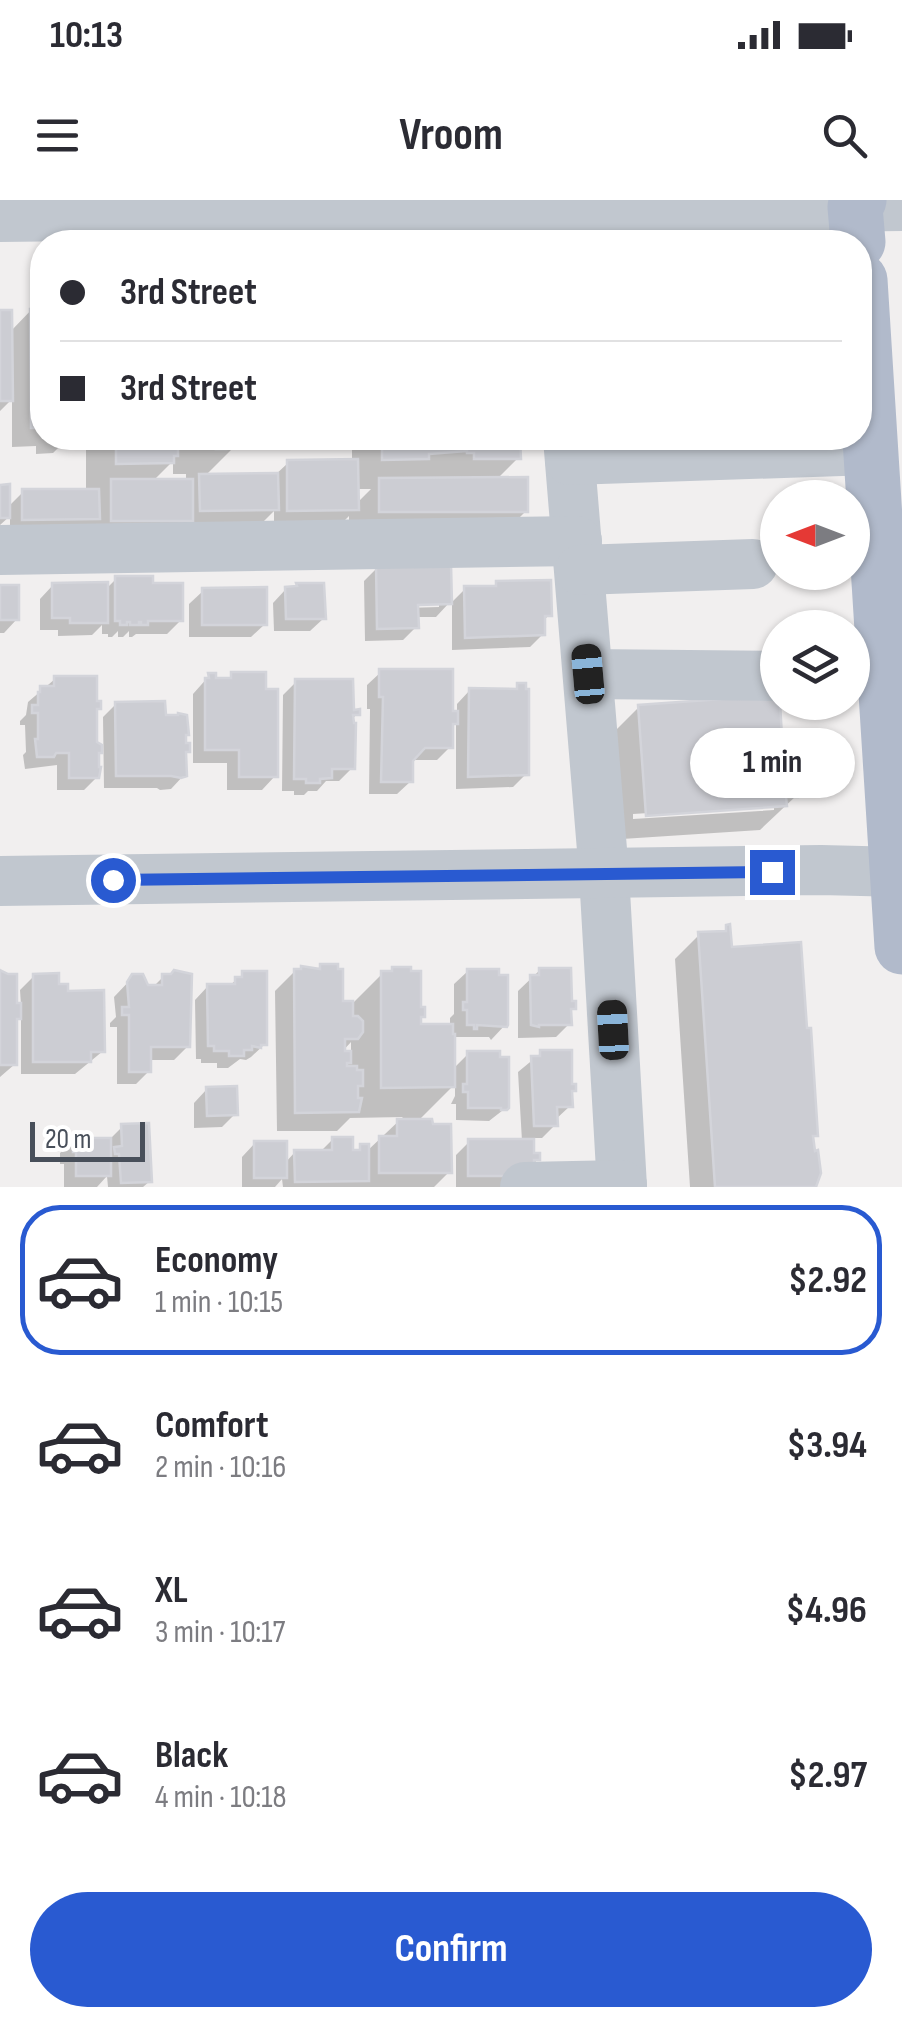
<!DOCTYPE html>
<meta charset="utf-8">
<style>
:root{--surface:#fff;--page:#f2f2f3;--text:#2b2b33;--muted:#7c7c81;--line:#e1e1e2;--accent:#295ad1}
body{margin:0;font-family:"Sofia Sans Condensed",sans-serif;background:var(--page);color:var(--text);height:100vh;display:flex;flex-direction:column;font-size:38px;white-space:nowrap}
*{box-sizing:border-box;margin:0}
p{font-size:32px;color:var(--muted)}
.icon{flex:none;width:55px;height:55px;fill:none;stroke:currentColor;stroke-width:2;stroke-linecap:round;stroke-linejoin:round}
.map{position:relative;height:987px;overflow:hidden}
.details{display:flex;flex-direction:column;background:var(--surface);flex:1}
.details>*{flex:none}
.hud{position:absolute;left:30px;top:30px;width:842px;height:220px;border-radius:40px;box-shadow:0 2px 8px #0004;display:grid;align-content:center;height:220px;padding:0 30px;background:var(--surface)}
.needle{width:65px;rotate:270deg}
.controls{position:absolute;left:760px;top:280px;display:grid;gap:20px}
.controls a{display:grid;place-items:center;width:110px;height:110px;border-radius:50%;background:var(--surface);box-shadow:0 2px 8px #0004;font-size:50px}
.scale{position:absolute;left:30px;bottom:25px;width:115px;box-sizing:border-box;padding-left:10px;border:5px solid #484f5a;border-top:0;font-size:28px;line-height:35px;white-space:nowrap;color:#484f5a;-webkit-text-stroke:8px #fff;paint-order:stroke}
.end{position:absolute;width:45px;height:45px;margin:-22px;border:12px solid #295ad1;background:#fff;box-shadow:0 0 0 5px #fff}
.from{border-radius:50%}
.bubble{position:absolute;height:70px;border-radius:35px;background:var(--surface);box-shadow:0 2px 8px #0004;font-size:32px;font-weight:700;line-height:70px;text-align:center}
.car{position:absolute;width:30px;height:60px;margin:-30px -15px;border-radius:12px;box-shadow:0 0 8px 2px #0007;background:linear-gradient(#222 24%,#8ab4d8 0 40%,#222 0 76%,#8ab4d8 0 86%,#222 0)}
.hud b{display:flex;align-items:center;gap:35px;height:95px;font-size:38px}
.hud b+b{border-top:2px solid var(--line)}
.hud i{width:25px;height:25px;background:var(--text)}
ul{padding:18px 0 0;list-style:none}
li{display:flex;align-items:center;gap:30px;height:150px;margin:0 20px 15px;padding:0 10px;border:5px solid transparent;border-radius:40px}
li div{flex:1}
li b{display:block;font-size:38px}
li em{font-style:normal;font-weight:700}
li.selected{border-color:var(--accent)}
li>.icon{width:90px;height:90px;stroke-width:1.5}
.action{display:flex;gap:20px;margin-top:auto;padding:20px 30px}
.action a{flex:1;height:115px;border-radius:60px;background:var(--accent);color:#fff;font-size:40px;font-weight:700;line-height:115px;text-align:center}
.status{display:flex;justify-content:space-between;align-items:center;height:70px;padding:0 50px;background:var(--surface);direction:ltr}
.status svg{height:28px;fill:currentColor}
header{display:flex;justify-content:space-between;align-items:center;height:130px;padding:0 30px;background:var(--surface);font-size:45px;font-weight:700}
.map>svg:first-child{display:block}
.shadow{fill:#0003;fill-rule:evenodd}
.building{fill:#cccdd3;stroke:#d3d4da;stroke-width:2.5}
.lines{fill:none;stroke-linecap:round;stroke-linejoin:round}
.minor{stroke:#c1c7cf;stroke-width:50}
.major{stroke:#b1bacb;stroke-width:55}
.route{stroke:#295ad1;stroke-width:12}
</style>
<div class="status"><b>10:13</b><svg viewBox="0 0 49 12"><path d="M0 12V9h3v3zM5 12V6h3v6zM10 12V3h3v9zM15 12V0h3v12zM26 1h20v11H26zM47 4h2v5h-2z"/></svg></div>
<header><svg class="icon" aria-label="menu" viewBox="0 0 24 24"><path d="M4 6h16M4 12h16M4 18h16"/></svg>Vroom<svg class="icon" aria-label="search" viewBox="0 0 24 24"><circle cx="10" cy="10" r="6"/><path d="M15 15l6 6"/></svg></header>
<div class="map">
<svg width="902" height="987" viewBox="0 0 902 987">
<rect width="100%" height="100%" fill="#f1efef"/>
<g class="shadow">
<polygon points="36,105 42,105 42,238 85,238 76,246 59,247 53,253 36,254 36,246 12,247 12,199 0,211 0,112 10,132"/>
<path d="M94 238H243L204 277 274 276 288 263 352 262V238H518V258L496 280 526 311 495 342H349V316L343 322 274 323V311L245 340 10 332V316L0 325V287L8 307 23 292 86 291V247ZM173 261V274H186V281H153ZM356 289H371L356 304Z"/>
<path d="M377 368 449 403 436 417H416V427L403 440 365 441 364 381ZM439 402V407L406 408V403Z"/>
<polygon points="116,379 151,385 181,420 167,434 136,434 132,437 129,437 129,431 123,437 118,437 118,431 112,437 108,437 108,434 102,434 102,425 92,435 58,436 58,430 40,430 40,399 53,385 106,389"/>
<polygon points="497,383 549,415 542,422 543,434 530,447 452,450 452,402 465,389 491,388"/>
<polygon points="0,388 17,419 4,433 0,433"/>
<polygon points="286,389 294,389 324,418 310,431 274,431 273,403"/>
<polygon points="203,391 265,424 251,437 189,437 189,404"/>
<polygon points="381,472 451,513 457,513 457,504 470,490 513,491 518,486 526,574 513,587 456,589 456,523 450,529 450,547 437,560 410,560 411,581 397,594 369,594 370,509 367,509 367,485"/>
<polygon points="232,475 275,576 262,590 227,590 227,563 193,563 193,494 209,476 214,481 226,481"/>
<polygon points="55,479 99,508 95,511 95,544 103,548 96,555 97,577 84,590 57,590 57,565 25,569 23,555 26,552 25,525 20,525 20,521 26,515 28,502"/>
<polygon points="296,482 357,514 351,520 352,568 339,581 326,581 317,591 308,591 304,595 294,595 294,591 282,591 283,495"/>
<polygon points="116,504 164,518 183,555 184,575 171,589 160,590 157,588 104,588 103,517"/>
<path d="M639 507 780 539 796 596 760 630 622 639 615 531ZM774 605V610L633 619V614Z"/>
<polygon points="699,735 730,750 805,831 815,935 811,939 812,987 690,987 675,759"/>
<path d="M321 767 341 804H352L382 774H388L393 769 423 816 419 820V826H450V818L454 814V784L468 771 506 824 491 840 489 837H453V869L468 854 507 907 489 921 456 920V904H451L455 896V884L417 922 449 972 434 987H283L282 979 275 987H242V957L255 943 285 963 295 952H320L333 939 350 953H355L361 947 366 952 403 917 350 918 337 931H277L275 791 295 771 316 772ZM351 842V854H340Z"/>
<polygon points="540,770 574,808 569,813 569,824 556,837 518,838 518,791"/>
<polygon points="0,772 14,805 21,805 20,790 34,776 66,793 103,851 75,874 21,874 21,816 14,823 15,864 0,877"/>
<polygon points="243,774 265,844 251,857 246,860 240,859 228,868 217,868 217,863 201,863 201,859 196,859 195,800 208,786 229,786"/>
<polygon points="133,777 147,787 153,787 163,777 188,846 174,860 149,860 149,871 136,884 117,884 117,827 110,827 110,823 116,817 114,797"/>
<polygon points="541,853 574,890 570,894 570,906 555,920 555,925 542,938 532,938 532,956 538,959 532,965 520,987 456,987 456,955 469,942 522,941 518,872"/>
<polygon points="207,889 235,914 222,927 194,928 194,903"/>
<polygon points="122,927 150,981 143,987 108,987 107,976 97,987 64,987 64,964 60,964 60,953 74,940 109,940"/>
</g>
<g class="building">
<polygon points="42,102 42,228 31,228 30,109 35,109 35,103"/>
<polygon points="0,110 12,110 13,201 0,201"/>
<polygon points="116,238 178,238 178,256 174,256 174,263 116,264"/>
<polygon points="203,238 244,238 244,242 240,242 240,244 226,244 226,249 216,249 216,245 203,245"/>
<polygon points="382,238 520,238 521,259 474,259 474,253 467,253 467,251 429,254 429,259 382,260"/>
<polygon points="358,259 359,310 287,311 287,260"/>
<polygon points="278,273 279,310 200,311 199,274"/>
<polygon points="528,277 528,312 379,312 379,278"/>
<rect x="111" y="279" width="82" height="42"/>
<polygon points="10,284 10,318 0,318 0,285"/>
<polygon points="22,289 99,289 100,319 22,320"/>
<polygon points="451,364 452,404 418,405 419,428 377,429 376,365"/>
<polygon points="115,376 153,376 153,383 183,383 183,421 148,421 148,425 141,425 141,422 139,422 139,425 130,425 130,422 127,422 127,425 120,425 120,421 115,421"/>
<polygon points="551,380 552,416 545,416 545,435 465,438 464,386 496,386 496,381"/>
<polygon points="108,382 108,423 70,423 70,418 52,418 52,383"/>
<polygon points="296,383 324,383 326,419 286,419 285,387 297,386"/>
<rect x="0" y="385" width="19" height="35"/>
<polygon points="267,387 267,425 202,425 202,388"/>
<polygon points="379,469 453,469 453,511 458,511 458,524 453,524 453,548 425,548 413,561 413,582 381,582 383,497 379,497"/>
<polygon points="231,472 266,472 266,489 278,489 278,577 239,577 239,550 205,550 205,478 209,478 208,473 216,473 216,478 231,478"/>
<polygon points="54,476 97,476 97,501 101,501 101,509 97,509 97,542 102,545 102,553 99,553 99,567 101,567 99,578 69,578 69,553 56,553 54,557 37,557 35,539 38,539 38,513 32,513 32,505 38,505 38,492 40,492 40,486 54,486"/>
<polygon points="295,479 353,479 354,510 360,509 360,515 353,515 354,523 356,523 355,569 332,569 332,578 320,579 320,583 306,583 306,579 294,579"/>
<polygon points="517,483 526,483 526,489 529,489 529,575 468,577 469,488 517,489"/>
<polygon points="778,495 778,502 780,502 782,537 794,535 798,597 786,597 787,606 646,616 638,505"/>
<polygon points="165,501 166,515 178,515 178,513 187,515 189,535 186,535 186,543 190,543 190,552 186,552 187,576 181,578 171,576 116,576 115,502"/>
<polygon points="730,724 732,747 801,742 807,828 811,828 818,936 813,936 815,951 818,950 821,973 816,987 715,987 698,732 726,731 726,725"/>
<polygon points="320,764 338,764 338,769 343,769 343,801 353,801 353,816 358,816 363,821 363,832 358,839 345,839 345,851 351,851 351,863 347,863 347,866 357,866 357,870 363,870 363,886 358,886 358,898 362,898 359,912 295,913 294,769 301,769 301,766 320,769"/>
<polygon points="392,767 411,767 411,771 421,771 421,807 425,807 425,817 421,817 421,824 453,824 453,834 455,834 455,887 381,888 381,771 392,771"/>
<polygon points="539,768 571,768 572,801 576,801 576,809 571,809 572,825 539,825 539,827 531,825 530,775 539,775"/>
<polygon points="467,769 499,769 499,775 508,775 508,825 507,827 477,825 477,829 474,829 474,825 467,825 467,810 463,810 463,802 467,802"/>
<polygon points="0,770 8,774 17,774 17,803 21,803 21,819 17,819 17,865 0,865"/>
<polygon points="174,770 192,774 190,847 151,847 151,872 129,872 129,815 122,815 122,807 129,807 127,782 132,774 143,774 148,785 162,785 162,774 171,774"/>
<polygon points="242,771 267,771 267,845 261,845 261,848 252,846 252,850 244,850 244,856 229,856 229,851 214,851 214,846 208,846 207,784 235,784 235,777 242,777"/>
<polygon points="59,773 59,784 68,784 68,791 104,790 105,852 91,852 91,862 33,862 33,774"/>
<polygon points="540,850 572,850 572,884 576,884 576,891 572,891 573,907 557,907 558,926 534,926 531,856 540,856"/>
<polygon points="467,851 500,851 500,857 509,857 509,908 507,910 501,910 501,908 468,908 468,892 463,892 463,884 467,884"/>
<polygon points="237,886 238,915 207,916 206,887"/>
<polygon points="397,919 432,919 433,924 451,924 452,973 379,973 379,936 397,936"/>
<polygon points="149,923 152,982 121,983 119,954 115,954 114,947 122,946 121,924"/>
<polygon points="332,937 353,937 353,950 360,950 360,944 369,944 369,981 295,982 294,950 332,950"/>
<polygon points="73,938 111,938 111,976 76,976 76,952 73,952"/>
<polygon points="468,939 534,939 534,953 540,953 540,960 534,960 534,976 468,976"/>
<rect x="254" y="941" width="33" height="37"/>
</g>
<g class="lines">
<g class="minor">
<polyline points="0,17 902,6"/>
<polyline points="568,238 604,674 622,987"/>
<polyline points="570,260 871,250"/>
<polyline points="0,350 577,341"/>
<polyline points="580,370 753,364"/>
<polyline points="588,474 778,476"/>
<polyline points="0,681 821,670 902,672"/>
<polyline points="525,987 622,985"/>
</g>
<g class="major">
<polyline points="858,42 855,7 859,0"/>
<polyline points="860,80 902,747"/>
</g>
</g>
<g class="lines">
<polyline class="route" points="113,680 772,672"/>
</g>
</svg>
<div class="controls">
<a><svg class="needle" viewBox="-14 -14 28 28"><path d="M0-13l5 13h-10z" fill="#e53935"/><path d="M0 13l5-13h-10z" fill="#7c7c81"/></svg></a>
<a><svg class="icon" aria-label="layers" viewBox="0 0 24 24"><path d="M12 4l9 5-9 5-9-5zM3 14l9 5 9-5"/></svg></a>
</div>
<div class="scale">20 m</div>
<i class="end from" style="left:113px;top:680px"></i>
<i class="end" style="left:772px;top:672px"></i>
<div class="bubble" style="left:690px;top:528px;width:165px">1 min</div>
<i class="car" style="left:588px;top:474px;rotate:355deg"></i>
<i class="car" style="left:613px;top:830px;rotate:357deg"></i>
<div class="hud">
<b><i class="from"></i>3rd Street</b>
<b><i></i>3rd Street</b>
</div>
</div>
<section class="details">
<ul>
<li class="selected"><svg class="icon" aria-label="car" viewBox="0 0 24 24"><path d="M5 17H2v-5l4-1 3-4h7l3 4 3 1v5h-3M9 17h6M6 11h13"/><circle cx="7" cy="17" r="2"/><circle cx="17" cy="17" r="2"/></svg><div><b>Economy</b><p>1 min · 10:15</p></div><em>$2.92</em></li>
<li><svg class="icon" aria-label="car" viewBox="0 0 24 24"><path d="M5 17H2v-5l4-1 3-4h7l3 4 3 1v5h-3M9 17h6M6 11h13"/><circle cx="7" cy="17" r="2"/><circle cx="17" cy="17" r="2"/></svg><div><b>Comfort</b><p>2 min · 10:16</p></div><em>$3.94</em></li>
<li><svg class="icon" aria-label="car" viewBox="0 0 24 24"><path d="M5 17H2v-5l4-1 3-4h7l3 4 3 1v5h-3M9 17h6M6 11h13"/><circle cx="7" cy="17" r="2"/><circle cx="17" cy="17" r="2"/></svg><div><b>XL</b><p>3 min · 10:17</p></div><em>$4.96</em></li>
<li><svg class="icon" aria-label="car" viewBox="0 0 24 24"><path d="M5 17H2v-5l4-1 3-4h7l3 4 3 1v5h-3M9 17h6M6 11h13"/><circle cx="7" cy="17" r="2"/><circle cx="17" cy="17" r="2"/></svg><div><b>Black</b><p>4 min · 10:18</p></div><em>$2.97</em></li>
</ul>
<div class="action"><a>Confirm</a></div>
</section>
